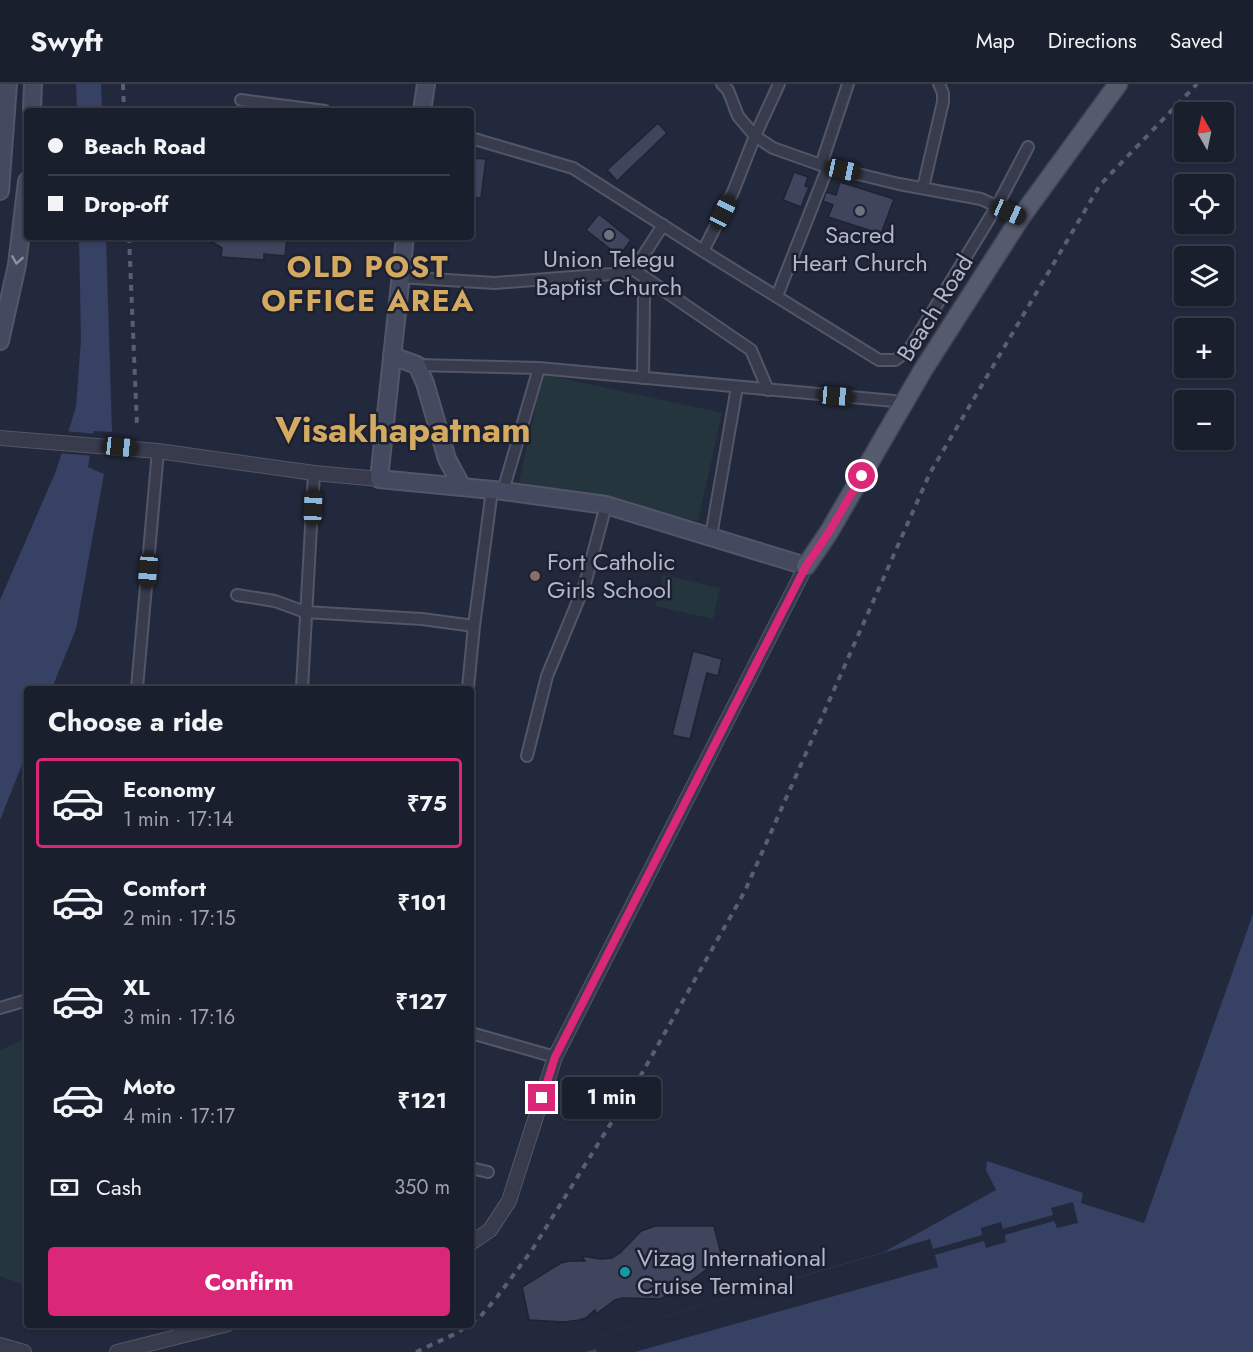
<!DOCTYPE html>
<meta charset="utf-8">
<style>
:root{--surface:#1a1f2d;--page:#232735;--text:#f1f3f6;--muted:#9fa2aa;--line:#383d49;--accent:#db2777}
body{margin:0;font-family:Jost,sans-serif;background:var(--page);color:var(--text);height:100vh;display:flex;flex-direction:column;font-size:22px;white-space:nowrap}
*{box-sizing:border-box;margin:0}
p{font-size:20px;color:var(--muted)}
.icon{flex:none;width:33px;height:33px;fill:none;stroke:currentColor;stroke-width:2;stroke-linecap:round;stroke-linejoin:round}
.map{position:relative;flex:1;overflow:hidden}
.panel{position:absolute;left:24px;top:602px;width:450px;height:642px;display:flex;flex-direction:column;background:var(--surface);border-radius:6px;box-shadow:0 2px 4px #0004,0 0 0 2px var(--line)}
.panel>*{flex:none}
.hud{position:absolute;left:24px;top:24px;width:450px;height:132px;border-radius:6px;box-shadow:0 2px 4px #0004,0 0 0 2px var(--line);display:grid;align-content:center;height:132px;padding:0 24px;background:var(--surface)}
.needle{width:39px;rotate:351deg}
.buttons{position:absolute;left:1174px;top:18px;display:grid;gap:12px}
.buttons a{display:grid;place-items:center;width:60px;height:60px;border-radius:6px;background:var(--surface);box-shadow:0 2px 4px #0004,0 0 0 2px var(--line);font-size:30px}
.end{position:absolute;width:27px;height:27px;margin:-14px;border:8px solid #db2777;background:#fff;box-shadow:0 0 0 3px #fff}
.from{border-radius:50%}
.bubble{position:absolute;height:42px;border-radius:6px;background:var(--surface);box-shadow:0 2px 4px #0004,0 0 0 2px var(--line);font-size:20px;font-weight:700;line-height:42px;text-align:center}
.car{position:absolute;width:18px;height:36px;margin:-18px -9px;border-radius:8px;box-shadow:0 0 4px 2px #0007;background:linear-gradient(#222 24%,#8ab4d8 0 40%,#222 0 76%,#8ab4d8 0 86%,#222 0)}
.hud b{display:flex;align-items:center;gap:21px;height:57px;font-size:22px}
.hud b+b{border-top:2px solid var(--line)}
.hud i{width:15px;height:15px;background:var(--text)}
ul{padding:0;list-style:none}
li{display:flex;align-items:center;gap:18px;height:90px;margin:0 12px 9px;padding:0 12px;border:3px solid transparent;border-radius:6px}
li div{flex:1}
li b{display:block;font-size:22px}
li em{font-style:normal;font-weight:700}
li.current{border-color:var(--accent)}
li>.icon{width:54px;height:54px;stroke-width:1.5}
h2{padding:0 24px;font-size:27px;line-height:72px}
.pay{display:flex;align-items:center;gap:15px;height:66px;padding:0 24px;font-size:22px}
.pay p{margin-inline-start:auto}
.primary-button{display:flex;gap:12px;margin-top:auto;padding:12px 24px}
.primary-button a{flex:1;height:69px;border-radius:6px;background:var(--accent);color:#fff;font-size:24px;font-weight:700;line-height:69px;text-align:center}
header{display:flex;align-items:center;gap:36px;box-sizing:border-box;height:84px;padding:0 30px;background:var(--surface);border-bottom:2px solid var(--line)}
header strong{font-size:28px}
nav{display:flex;gap:33px;margin-inline-start:auto;font-size:21px}
.map>svg:first-child{display:block}
.green{fill:#25353d}
.water{fill:#364163}
.pier{fill:#23293c}
.building{fill:#3f455c;stroke:#1e2233;stroke-width:1.5}
.lines{fill:none;stroke-linecap:round;stroke-linejoin:round}
.minor-casing{stroke:#525667;stroke-width:14}
.tertiary-casing{stroke:#525667;stroke-width:16}
.secondary-casing{stroke:#525667;stroke-width:20}
.primary-casing{stroke:#404455;stroke-width:21}
.minor{stroke:#373b4c;stroke-width:10}
.tertiary{stroke:#373b4c;stroke-width:14}
.secondary{stroke:#45495f;stroke-width:16}
.primary{stroke:#555a6c;stroke-width:18}
.rail{stroke:#595e73;stroke-width:4;stroke-dasharray:6 6;stroke-linecap:butt}
.oneway{stroke:#8c90a3}
.route{stroke:#db2777;stroke-width:8}
.worship-dot{fill:#6b7280;stroke:#1c2031;stroke-width:2}
.education-dot{fill:#8d6e63;stroke:#1c2031;stroke-width:2}
.culture-dot{fill:#0f9aa8;stroke:#1c2031;stroke-width:2}
.labels{text-anchor:middle;stroke-width:5;stroke-linejoin:round;paint-order:stroke}
.poi-label{font-size:24px;fill:#b2b6c8;stroke:#1c2031}
.street-label{font-size:24px;fill:#b2b6c8;stroke:#1c2031}
.district-label{font-size:30px;font-weight:bold;letter-spacing:1.5px;fill:#d4aa61;stroke:#1c2031}
.town-label{font-size:36px;font-weight:bold;fill:#d4aa61;stroke:#1c2031}
</style>
<header>
<strong>Swyft</strong>
<nav><a>Map</a><a>Directions</a><a>Saved</a></nav>
</header>
<div class="map">
<svg width="1253" height="1268" viewBox="0 0 1253 1268">
<rect width="100%" height="100%" fill="#23293c"/>
<g class="green">
<polygon points="543,290 722,329 698,437 519,398"/>
<polygon points="663,491 720,504 713,535 656,522"/>
<polygon points="27,953 27,1202 0,1192 0,967"/>
</g>
<g class="water">
<polygon points="76,0 101,0 102,27 77,27"/>
<polygon points="79,153 106,153 112,348 94,347 88,383 104,390 76,545 52,604 27,604 27,668 0,736 0,516 56,387 76,323 81,255"/>
<polygon points="1253,830 1253,1268 544,1268 884,1168 996,1106 986,1086 987,1077 1083,1109 1081,1119 1144,1139"/>
</g>
<g class="pier">
<polygon points="65,347 97,350 93,372 59,369"/>
<polygon points="1073,1118 1078,1139 1057,1144 1054,1137 1005,1151 1006,1158 986,1164 984,1157 935,1171 938,1183 635,1268 597,1268 596,1265 585,1268 544,1268 930,1155 933,1165 982,1151 981,1144 1001,1138 1003,1145 1053,1131 1051,1124"/>
</g>
<g class="building">
<polygon points="658,39 667,49 617,97 607,86"/>
<polygon points="471,74 486,75 481,114 471,113"/>
<polygon points="794,88 808,93 805,102 809,103 801,123 783,116"/>
<polygon points="840,98 894,115 881,150 828,133 833,121 823,117 826,108 836,111"/>
<polygon points="599,130 631,156 619,172 586,146"/>
<polygon points="204,153 287,153 285,172 264,170 264,176 221,173 222,164"/>
<polygon points="693,567 722,575 718,592 707,589 690,655 672,651"/>
<polygon points="655,1142 714,1142 722,1174 679,1206 660,1215 623,1214 615,1216 596,1230 595,1226 586,1234 579,1236 564,1238 529,1236 522,1203 561,1179 569,1177 585,1177 582,1172 600,1175 612,1174 621,1168 641,1147"/>
</g>
<g class="lines">
<g class="minor-casing">
<g id="minor">
<polyline points="722,0 728,6 738,32 755,52 773,64 821,81 899,100 981,115 1021,133"/>
<polyline points="241,16 325,27"/>
<polyline points="471,54 573,84 703,167 879,276 895,276 909,266 997,122 1028,63"/>
<polyline points="821,81 848,0"/>
<polyline points="923,104 943,18 943,9 939,0"/>
<polyline points="703,167 733,108 755,52 779,0"/>
<polyline points="634,186 751,266 768,306"/>
<polyline points="399,193 495,199 612,190 634,186 663,141"/>
<polyline points="777,212 828,83"/>
<polyline points="417,281 539,284 905,318"/>
<polyline points="643,294 644,214 647,195"/>
<polyline points="503,407 539,284"/>
<polyline points="711,452 737,303"/>
<polyline points="237,511 275,517 305,528 422,535 474,542"/>
<polyline points="137,604 158,367"/>
<polyline points="302,604 314,389"/>
<polyline points="468,604 474,542 492,406"/>
<polyline points="527,672 547,592 585,500 606,421"/>
<polyline points="0,924 27,916"/>
<polyline points="471,949 555,973"/>
<polyline points="471,1084 488,1088"/>
</g>
</g>
<g class="tertiary-casing">
<g id="tertiary">
<polyline points="0,354 158,367 314,389 379,395"/>
<polyline points="471,1159 490,1146 509,1117 555,973 806,482"/>
<polyline points="0,1261 24,1268"/>
<polyline points="117,1268 228,1240"/>
</g>
</g>
<g class="secondary-casing">
<g id="secondary">
<polyline points="32,27 33,0"/>
<polyline points="422,27 426,0"/>
<polyline points="0,107 8,0"/>
<polyline points="405,153 379,395 503,407 606,421 806,482"/>
<polyline points="0,257 17,181 27,97"/>
<polyline points="392,272 417,281 425,299 447,375 462,403"/>
</g>
</g>
<g class="primary-casing">
<polyline id="primary" points="806,482 829,448 923,286 1021,133 1118,0"/>
</g>
<use href="#minor" class="minor"/>
<use href="#tertiary" class="tertiary"/>
<use href="#secondary" class="secondary"/>
<use href="#primary" class="primary"/>
<g class="rail">
<polyline points="123,0 124,27"/>
<polyline points="129,153 137,342"/>
<polyline points="471,1239 480,1233 497,1213 532,1166 641,991 745,807 930,389 1100,101 1197,0"/>
<polyline points="416,1268 457,1249 469,1240"/>
</g>
</g>
<defs><path id="oneway-chevron" d="M-2-3.5L2.5 0L-2 3.5" fill="none" stroke-width="1.6" stroke-linecap="round" stroke-linejoin="round" transform="scale(1.5)"/></defs>
<use class="oneway" href="#oneway-chevron" transform="translate(17 176) rotate(99)"/>
<g class="lines">
<polyline class="route" points="542,1014 555,973 806,482 829,448 862,392"/>
</g>
<g class="worship-dot">
<circle cx="860" cy="127" r="6"/>
<circle cx="609" cy="151" r="6"/>
</g>
<circle class="education-dot" cx="535" cy="492" r="6"/>
<circle class="culture-dot" cx="625" cy="1188" r="6"/>
<g class="labels">
<g class="poi-label">
<text x="860" y="159">Sacred<tspan x="860" dy="28">Heart Church</tspan></text>
<text x="609" y="183">Union Telegu<tspan x="609" dy="28">Baptist Church</tspan></text>
<text x="547" y="486" text-anchor="start">Fort Catholic<tspan x="547" dy="28">Girls School</tspan></text>
<text x="637" y="1182" text-anchor="start">Vizag International<tspan x="637" dy="28">Cruise Terminal</tspan></text>
</g>
<g class="street-label">
<text transform="translate(935 224) rotate(-58)" y="8">Beach Road</text>
</g>
<g class="district-label">
<text x="368" y="193">OLD POST<tspan x="368" dy="34">OFFICE AREA</tspan></text>
</g>
<g class="town-label">
<text x="403" y="358">Visakhapatnam</text>
</g>
</g>
</svg>
<div class="buttons">
<a><svg class="needle" viewBox="-14 -14 28 28"><path d="M0-13l5 13h-10z" fill="#e53935"/><path d="M0 13l5-13h-10z" fill="#9fa2aa"/></svg></a>
<a><svg class="icon" aria-label="locate" viewBox="0 0 24 24"><circle cx="12" cy="12" r="6"/><path d="M12 2v4M12 18v4M2 12h4M18 12h4"/></svg></a>
<a><svg class="icon" aria-label="layers" viewBox="0 0 24 24"><path d="M12 4l9 5-9 5-9-5zM3 14l9 5 9-5"/></svg></a>
<a>+</a>
<a>−</a>
</div>
<i class="end from" style="left:862px;top:392px"></i>
<i class="end" style="left:542px;top:1014px"></i>
<div class="bubble" style="left:562px;top:993px;width:99px">1 min</div>
<i class="car" style="left:843px;top:86px;rotate:102deg"></i>
<i class="car" style="left:723px;top:128px;rotate:27deg"></i>
<i class="car" style="left:1009px;top:128px;rotate:114deg"></i>
<i class="car" style="left:836px;top:312px;rotate:95deg"></i>
<i class="car" style="left:120px;top:363px;rotate:96deg"></i>
<i class="car" style="left:313px;top:423px;rotate:2deg"></i>
<i class="car" style="left:148px;top:486px;rotate:185deg"></i>
<div class="hud">
<b><i class="from"></i>Beach Road</b>
<b><i></i>Drop-off</b>
</div>
<section class="panel">
<h2>Choose a ride</h2>
<ul>
<li class="current"><svg class="icon" aria-label="car" viewBox="0 0 24 24"><path d="M5 17H2v-5l4-1 3-4h7l3 4 3 1v5h-3M9 17h6M6 11h13"/><circle cx="7" cy="17" r="2"/><circle cx="17" cy="17" r="2"/></svg><div><b>Economy</b><p>1 min · 17:14</p></div><em>₹75</em></li>
<li><svg class="icon" aria-label="car" viewBox="0 0 24 24"><path d="M5 17H2v-5l4-1 3-4h7l3 4 3 1v5h-3M9 17h6M6 11h13"/><circle cx="7" cy="17" r="2"/><circle cx="17" cy="17" r="2"/></svg><div><b>Comfort</b><p>2 min · 17:15</p></div><em>₹101</em></li>
<li><svg class="icon" aria-label="car" viewBox="0 0 24 24"><path d="M5 17H2v-5l4-1 3-4h7l3 4 3 1v5h-3M9 17h6M6 11h13"/><circle cx="7" cy="17" r="2"/><circle cx="17" cy="17" r="2"/></svg><div><b>XL</b><p>3 min · 17:16</p></div><em>₹127</em></li>
<li><svg class="icon" aria-label="car" viewBox="0 0 24 24"><path d="M5 17H2v-5l4-1 3-4h7l3 4 3 1v5h-3M9 17h6M6 11h13"/><circle cx="7" cy="17" r="2"/><circle cx="17" cy="17" r="2"/></svg><div><b>Moto</b><p>4 min · 17:17</p></div><em>₹121</em></li>
</ul>
<div class="pay"><svg class="icon" aria-label="cash" viewBox="0 0 24 24"><path d="M3 7h18v10H3z"/><circle cx="12" cy="12" r="2"/></svg>Cash<p>350 m</p></div>
<div class="primary-button"><a>Confirm</a></div>
</section>
</div>
